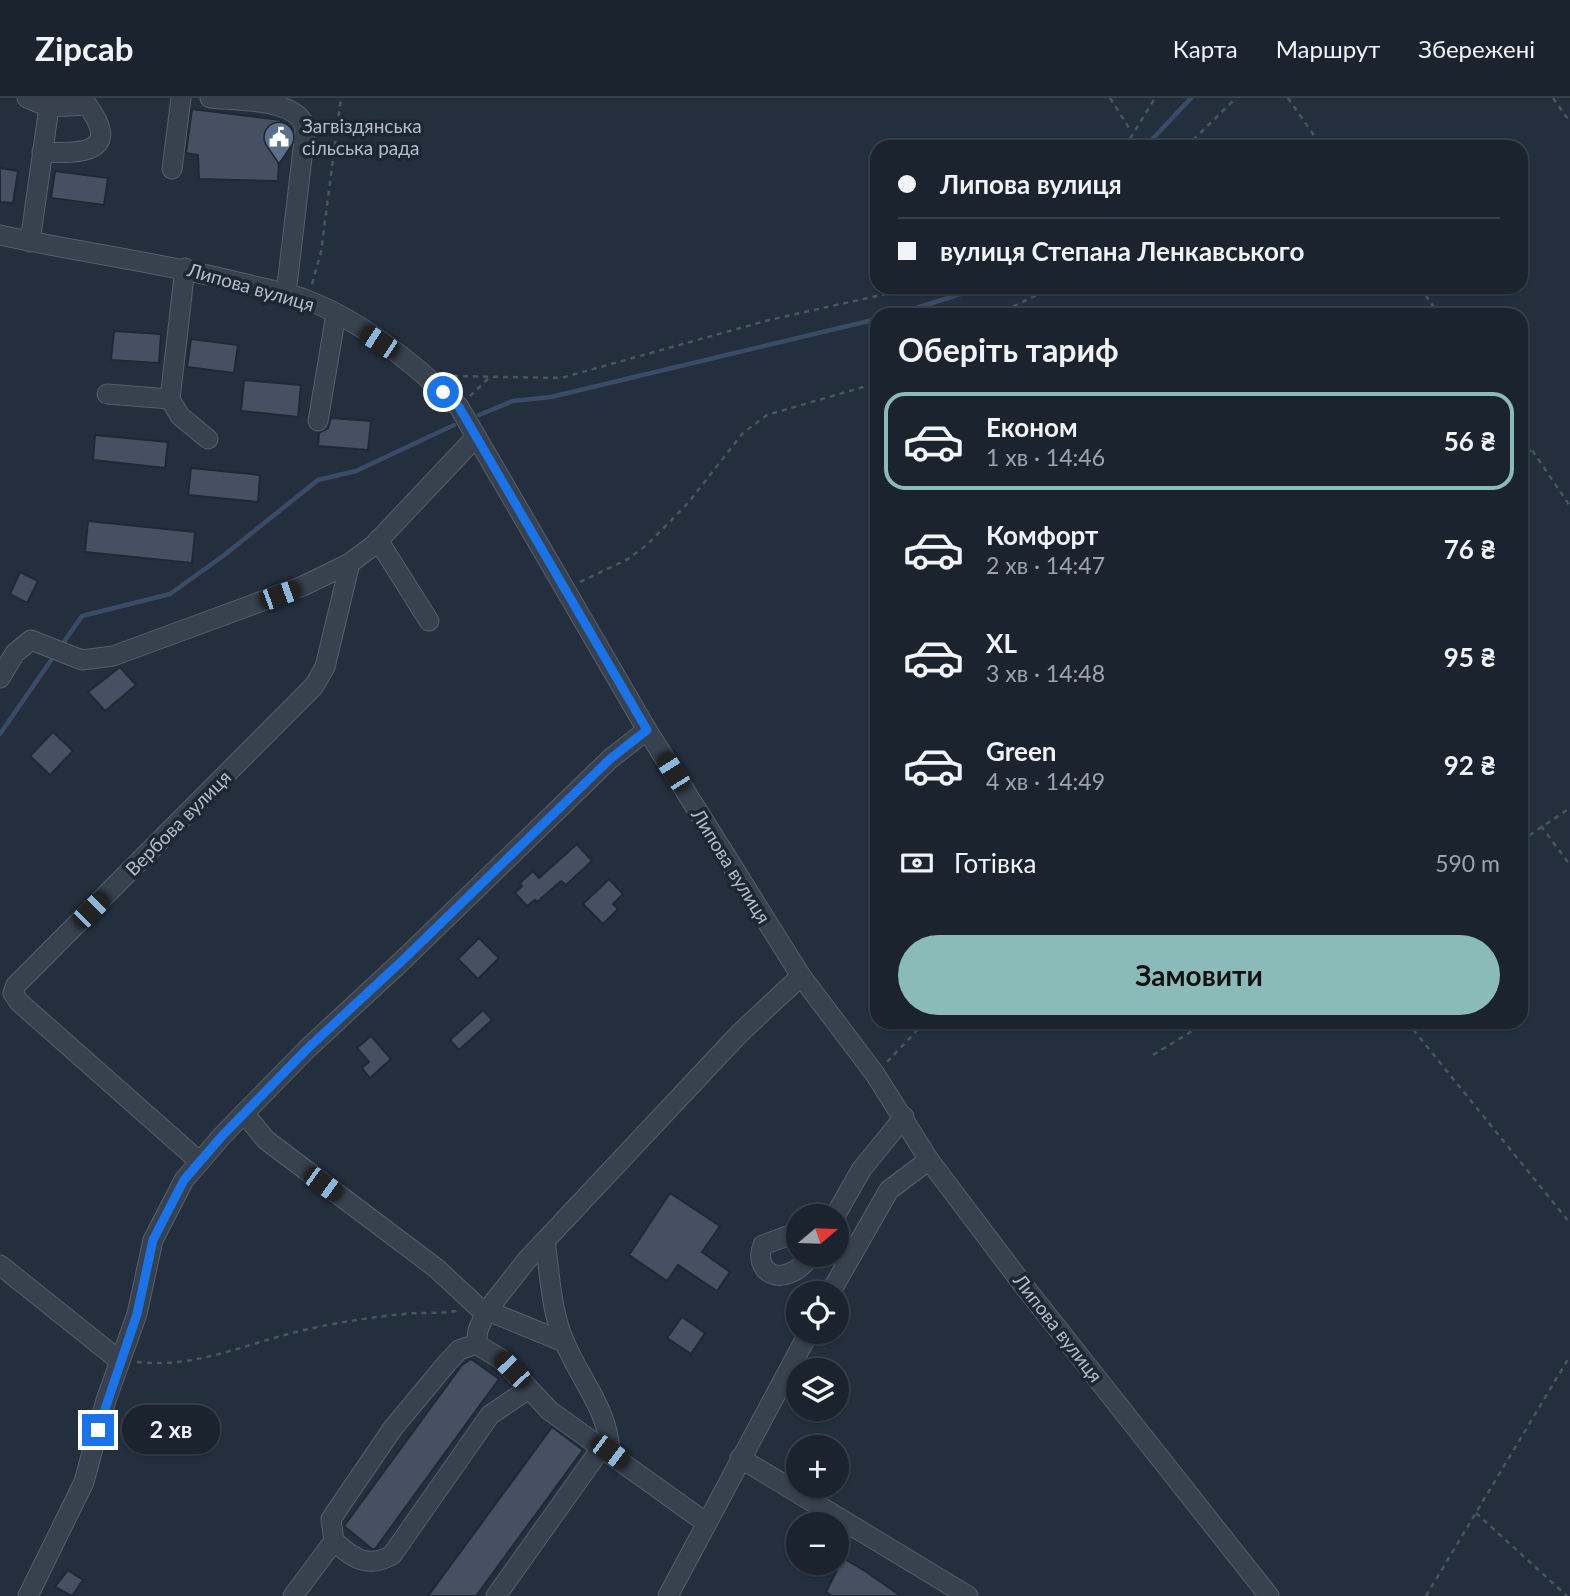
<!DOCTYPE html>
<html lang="uk">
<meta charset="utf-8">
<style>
:root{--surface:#1b232e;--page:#282f3a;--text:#f1f3f6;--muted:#a0a4aa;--line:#39404a;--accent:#8bbbb9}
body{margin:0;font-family:Lato,sans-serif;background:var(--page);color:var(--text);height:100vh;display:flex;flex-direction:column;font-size:26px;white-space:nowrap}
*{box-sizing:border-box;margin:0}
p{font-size:23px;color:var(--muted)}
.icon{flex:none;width:38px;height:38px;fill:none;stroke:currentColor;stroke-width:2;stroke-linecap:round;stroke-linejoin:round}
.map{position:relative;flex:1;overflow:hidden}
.details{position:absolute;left:870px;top:210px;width:658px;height:721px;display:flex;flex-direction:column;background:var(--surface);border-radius:21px;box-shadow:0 2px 5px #0004,0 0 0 2px var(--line)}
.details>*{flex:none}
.top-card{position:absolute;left:870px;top:42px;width:658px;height:154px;border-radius:21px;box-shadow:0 2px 5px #0004,0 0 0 2px var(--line);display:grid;align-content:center;height:154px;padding:0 28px;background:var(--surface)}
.needle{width:46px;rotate:71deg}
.tools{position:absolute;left:786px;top:1106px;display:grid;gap:14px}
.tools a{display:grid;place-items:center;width:63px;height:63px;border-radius:50%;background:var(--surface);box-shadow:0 2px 5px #0004,0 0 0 2px var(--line);font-size:35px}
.end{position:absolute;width:32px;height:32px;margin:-16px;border:9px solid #1a73e8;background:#fff;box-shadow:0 0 0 4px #fff}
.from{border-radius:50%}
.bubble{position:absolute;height:49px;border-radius:24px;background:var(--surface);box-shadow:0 2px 5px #0004,0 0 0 2px var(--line);font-size:23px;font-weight:700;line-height:49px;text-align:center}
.car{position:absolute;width:21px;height:42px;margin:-21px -10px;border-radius:9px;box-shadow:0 0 5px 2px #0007;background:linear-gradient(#222 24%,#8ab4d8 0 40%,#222 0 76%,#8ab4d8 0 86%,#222 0)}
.top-card b{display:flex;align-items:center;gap:24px;height:66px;font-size:26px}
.top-card b+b{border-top:2px solid var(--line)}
.top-card i{width:18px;height:18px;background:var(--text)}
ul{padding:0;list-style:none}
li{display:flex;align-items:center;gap:21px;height:98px;margin:0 14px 10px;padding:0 14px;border:4px solid transparent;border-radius:21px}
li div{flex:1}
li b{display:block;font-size:26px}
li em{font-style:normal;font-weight:700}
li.current{border-color:var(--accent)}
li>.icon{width:63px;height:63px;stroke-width:1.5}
h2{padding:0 28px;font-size:32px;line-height:84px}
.pay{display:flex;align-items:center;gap:18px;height:77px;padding:0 28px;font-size:26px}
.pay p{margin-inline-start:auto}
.action{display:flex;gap:14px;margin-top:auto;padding:14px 28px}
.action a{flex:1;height:80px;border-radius:42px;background:var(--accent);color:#111;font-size:28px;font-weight:700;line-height:80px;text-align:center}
header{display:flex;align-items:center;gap:42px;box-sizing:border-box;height:98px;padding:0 35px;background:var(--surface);border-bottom:2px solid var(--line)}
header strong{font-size:33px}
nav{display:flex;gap:38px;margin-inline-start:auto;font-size:24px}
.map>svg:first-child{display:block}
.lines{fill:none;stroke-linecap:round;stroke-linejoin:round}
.stream{stroke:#394c67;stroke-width:4.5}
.building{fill:#455162;stroke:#1f2835;stroke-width:2}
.minor-casing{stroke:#565f6c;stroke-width:21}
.path{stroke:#44595c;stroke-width:2.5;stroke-dasharray:5 5;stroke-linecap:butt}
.minor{stroke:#38414e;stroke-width:19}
.route{stroke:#1a73e8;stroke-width:9}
.labels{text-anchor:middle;stroke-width:7;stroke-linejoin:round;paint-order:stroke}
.poi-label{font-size:19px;fill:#b4bcc9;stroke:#1d2633;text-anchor:start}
.street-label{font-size:19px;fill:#b4bcc9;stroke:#1d2633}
</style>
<header>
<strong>Zipcab</strong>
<nav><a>Карта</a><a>Маршрут</a><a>Збережені</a></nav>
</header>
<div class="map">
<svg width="1570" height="1498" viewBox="0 0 1570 1498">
<rect width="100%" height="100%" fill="#242f3e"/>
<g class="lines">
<g class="stream">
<polyline points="1145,49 1191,0"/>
<polyline points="894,217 983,189"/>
<polyline points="479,317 513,303 551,299 877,221"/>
<polyline points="61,548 82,518 170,496 223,458 318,382 356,373 454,327"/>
<polyline points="0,636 54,558"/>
</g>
</g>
<g class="building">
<polygon points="192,11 281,22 278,83 199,81 198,57 186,55"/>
<polygon points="0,70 18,73 13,105 0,104"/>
<polygon points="55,73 108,80 104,107 51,100"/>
<polygon points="114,233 161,236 159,265 111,262"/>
<polygon points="191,241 238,247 234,275 187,269"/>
<polygon points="244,282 301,287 298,319 241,313"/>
<polygon points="331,320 371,323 368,352 318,348 319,335 328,330"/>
<polygon points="95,337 168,344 165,370 93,362"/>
<polygon points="191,370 260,377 258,404 188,397"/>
<polygon points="88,423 195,434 192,465 85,454"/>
<polygon points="20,474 38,483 27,505 10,496"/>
<polygon points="120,569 136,587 105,613 88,594"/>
<polygon points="53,634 73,653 50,677 30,658"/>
<polygon points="577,746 592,763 566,787 561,783 537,804 535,802 527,808 515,795 522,788 520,785 533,773 539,780"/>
<polygon points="609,781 623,796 613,806 618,811 603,826 583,806"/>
<polygon points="479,840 499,860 478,881 458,861"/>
<polygon points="483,912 492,922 459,952 450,942"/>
<polygon points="371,938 391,961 370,980 362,970 369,964 357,950"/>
<polygon points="670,1095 720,1128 702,1154 730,1174 717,1193 678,1167 667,1183 629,1157"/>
<polygon points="682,1219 705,1235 691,1256 667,1240"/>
<polygon points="471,1261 499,1281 375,1451 372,1451 344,1428 462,1267"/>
<polygon points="146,1317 161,1330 142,1353 127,1341"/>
<polygon points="552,1329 583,1352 476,1498 428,1498"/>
<polygon points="843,1460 865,1473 901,1498 832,1498 826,1494"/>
<polygon points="68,1472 83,1482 72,1498 55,1489"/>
</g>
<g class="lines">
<g class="minor-casing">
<g id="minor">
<path d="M27 0 49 9 87 7C124 56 78 56 42 54"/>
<path d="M210 0C236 3 305 0 305 34L286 196"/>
<polyline points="172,71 181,0"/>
<path d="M0 137C82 155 164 165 246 186 266 191 288 195 307 202 362 223 418 269 459 309L647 632 801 878 875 976 929 1062 1024 1188 1269 1498"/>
<polyline points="30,144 49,9"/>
<polyline points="107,296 170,301 185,170"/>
<polyline points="170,301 180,318 208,341"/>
<polyline points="318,323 336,216"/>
<polyline points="378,442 429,523"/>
<polyline points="0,580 15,555 31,542 82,562 113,558 303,488 350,465 374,447 476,339"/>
<polyline points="244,1015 266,1042 436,1170 478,1209 564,1244"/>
<polyline points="200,1064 19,904 13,895 16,887 314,588 325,569 350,465"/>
<polyline points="835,1118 861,1072 904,1019"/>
<path d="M798 1134 763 1147C755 1166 769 1184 790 1175 799 1172 806 1164 812 1157"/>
<path d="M545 1143C550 1176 551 1215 565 1245 581 1283 608 1311 610 1354"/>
<polyline points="0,1167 120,1263"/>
<polyline points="830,1195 889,1092 929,1062"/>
<polyline points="476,1246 478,1232 486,1214 526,1163 740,935 801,878"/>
<path d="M527 1292 490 1317 392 1457C368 1471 352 1460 334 1443L331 1421 393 1330 447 1265 459 1252 476 1246 501 1261 550 1313 705 1424"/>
<polyline points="740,1360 968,1498"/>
<polyline points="28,1498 84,1384 106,1302 137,1216 153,1142 184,1082 222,1038 307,951 403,862 610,661 647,632"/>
<polyline points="293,1498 334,1443"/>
<polyline points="496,1498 602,1349"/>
<polyline points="668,1498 809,1234"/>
</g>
</g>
<g class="path">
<polyline points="1110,0 1131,33"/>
<polyline points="1288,0 1322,49"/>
<polyline points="1553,0 1570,24"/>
<polyline points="1125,49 1155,0"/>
<polyline points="1186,49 1236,0"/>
<polyline points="312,186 321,154 341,0"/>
<polyline points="1420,189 1439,217"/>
<polyline points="995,217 1054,189"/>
<polyline points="453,278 561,280 769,222 917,189"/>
<polyline points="470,298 491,278"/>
<polyline points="1521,336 1570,408"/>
<polyline points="1521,361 1531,352"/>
<polyline points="580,484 628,461 648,446 688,405 743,335 767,317 877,285"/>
<polyline points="1541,728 1570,767"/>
<polyline points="1521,743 1570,710"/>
<polyline points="1407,924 1570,1125"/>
<polyline points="1153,957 1207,924"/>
<polyline points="887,964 925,924"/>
<path d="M137 1264C198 1271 251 1243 309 1231 340 1224 372 1219 404 1216 422 1214 439 1216 457 1213"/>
<polyline points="1476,1415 1567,1498"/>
<polyline points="1426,1498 1570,1258"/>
</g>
<use href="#minor" class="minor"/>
</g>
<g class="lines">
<polyline class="route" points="98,1332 137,1216 153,1142 184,1082 222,1038 307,951 403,862 610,661 647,632 459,309 443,294"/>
</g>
<defs>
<g id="civic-pin" transform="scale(1.575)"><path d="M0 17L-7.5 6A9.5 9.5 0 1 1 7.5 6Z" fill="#5c6f8a" stroke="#1d2633"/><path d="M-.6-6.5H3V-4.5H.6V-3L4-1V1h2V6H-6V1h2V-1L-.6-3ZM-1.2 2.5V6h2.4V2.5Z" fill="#fff"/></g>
</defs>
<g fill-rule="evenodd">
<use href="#civic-pin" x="279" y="39"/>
</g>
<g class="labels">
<g class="poi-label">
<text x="302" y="35">Загвіздянська<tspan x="302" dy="22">сільська рада</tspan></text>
</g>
<g class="street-label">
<text transform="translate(251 189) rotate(16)" y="7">Липова вулиця</text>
<text transform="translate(178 725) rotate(-45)" y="7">Вербова вулиця</text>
<text transform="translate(731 768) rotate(58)" y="7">Липова вулиця</text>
<text transform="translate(1058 1230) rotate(52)" y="7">Липова вулиця</text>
</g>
</g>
</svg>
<div class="tools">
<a><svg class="needle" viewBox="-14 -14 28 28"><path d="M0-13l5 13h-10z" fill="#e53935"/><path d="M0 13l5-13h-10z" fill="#a0a4aa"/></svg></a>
<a><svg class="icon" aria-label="locate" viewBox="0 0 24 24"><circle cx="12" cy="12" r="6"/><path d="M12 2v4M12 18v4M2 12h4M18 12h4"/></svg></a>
<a><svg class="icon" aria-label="layers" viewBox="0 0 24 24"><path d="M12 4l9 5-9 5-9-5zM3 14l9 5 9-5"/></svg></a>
<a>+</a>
<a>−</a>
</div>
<i class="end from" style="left:443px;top:294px"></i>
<i class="end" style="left:98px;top:1332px"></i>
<div class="bubble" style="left:122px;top:1307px;width:98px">2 хв</div>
<i class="car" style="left:379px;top:244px;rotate:303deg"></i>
<i class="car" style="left:280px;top:497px;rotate:70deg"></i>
<i class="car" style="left:673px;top:674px;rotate:328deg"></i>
<i class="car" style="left:91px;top:812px;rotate:45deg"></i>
<i class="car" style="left:323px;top:1086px;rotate:126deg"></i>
<i class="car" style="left:512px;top:1272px;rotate:316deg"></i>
<i class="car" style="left:610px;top:1354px;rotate:127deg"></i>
<div class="top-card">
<b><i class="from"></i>Липова вулиця</b>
<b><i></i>вулиця Степана Ленкавського</b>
</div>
<section class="details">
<h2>Оберіть тариф</h2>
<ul>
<li class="current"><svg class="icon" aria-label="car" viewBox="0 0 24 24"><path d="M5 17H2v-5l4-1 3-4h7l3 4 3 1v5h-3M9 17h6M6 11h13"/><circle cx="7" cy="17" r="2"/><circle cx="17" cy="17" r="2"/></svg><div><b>Економ</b><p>1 хв · 14:46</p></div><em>56 ₴</em></li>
<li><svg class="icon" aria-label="car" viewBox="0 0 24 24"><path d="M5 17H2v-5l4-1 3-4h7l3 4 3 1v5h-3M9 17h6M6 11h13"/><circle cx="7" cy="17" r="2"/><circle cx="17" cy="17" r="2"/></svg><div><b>Комфорт</b><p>2 хв · 14:47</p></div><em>76 ₴</em></li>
<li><svg class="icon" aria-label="car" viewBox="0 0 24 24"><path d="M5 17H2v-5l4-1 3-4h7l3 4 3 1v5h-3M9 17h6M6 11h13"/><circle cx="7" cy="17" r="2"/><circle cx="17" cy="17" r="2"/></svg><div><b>XL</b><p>3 хв · 14:48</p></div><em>95 ₴</em></li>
<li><svg class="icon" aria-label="car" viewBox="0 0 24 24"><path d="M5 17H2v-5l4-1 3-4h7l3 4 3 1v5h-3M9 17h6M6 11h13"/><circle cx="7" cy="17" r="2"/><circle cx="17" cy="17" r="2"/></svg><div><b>Green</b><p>4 хв · 14:49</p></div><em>92 ₴</em></li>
</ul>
<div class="pay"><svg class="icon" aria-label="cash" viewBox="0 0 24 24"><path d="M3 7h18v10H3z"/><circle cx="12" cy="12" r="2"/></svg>Готівка<p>590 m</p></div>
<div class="action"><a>Замовити</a></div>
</section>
</div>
